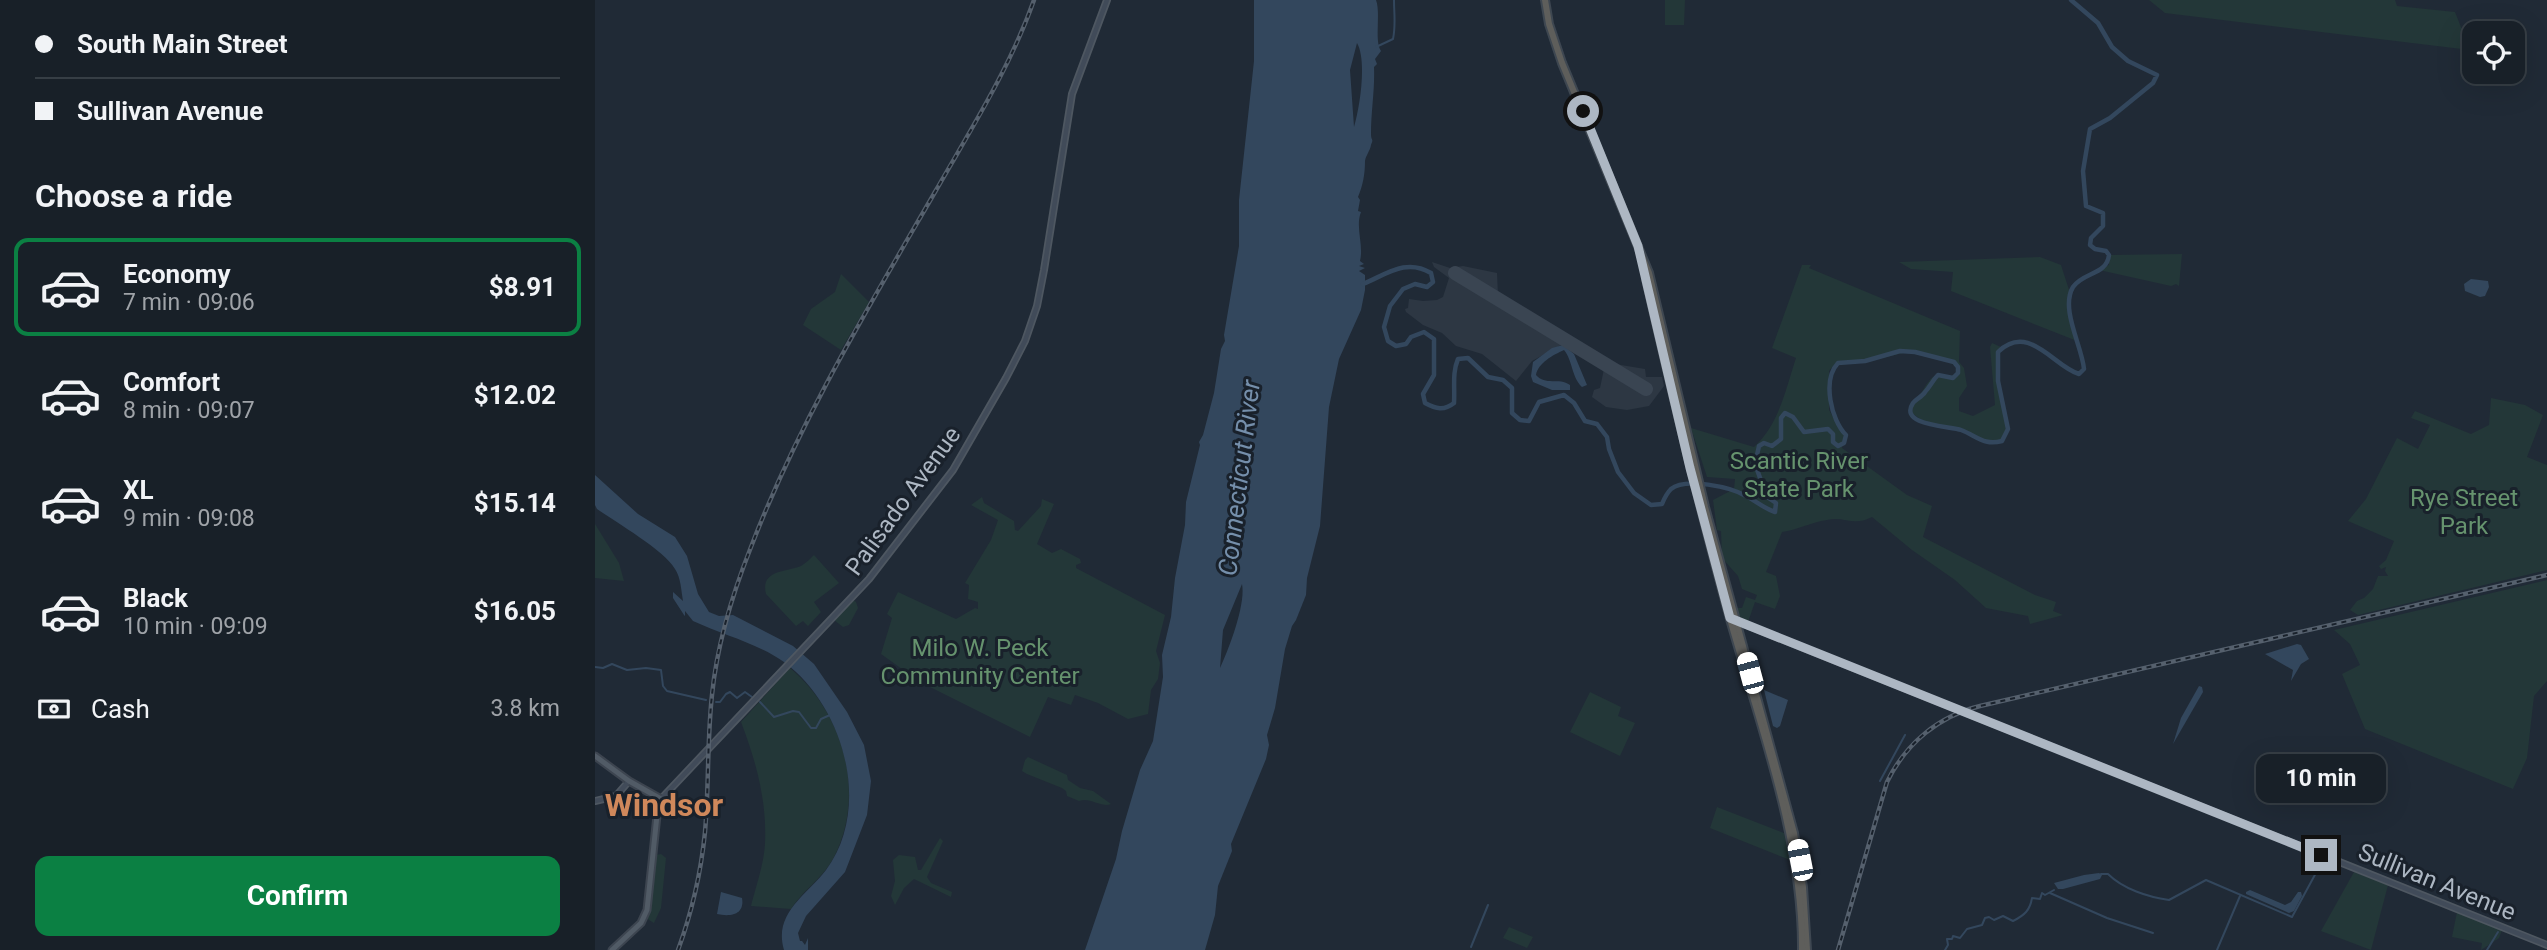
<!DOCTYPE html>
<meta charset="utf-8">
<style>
:root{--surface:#182028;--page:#212830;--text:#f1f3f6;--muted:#9fa3a8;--line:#363e45;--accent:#0b8043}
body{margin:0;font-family:Roboto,sans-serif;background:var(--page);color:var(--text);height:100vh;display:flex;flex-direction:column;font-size:26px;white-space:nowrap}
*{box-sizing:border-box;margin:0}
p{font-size:23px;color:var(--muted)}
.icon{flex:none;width:38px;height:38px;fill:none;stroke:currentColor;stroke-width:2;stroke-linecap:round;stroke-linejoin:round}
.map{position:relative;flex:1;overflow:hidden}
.sheet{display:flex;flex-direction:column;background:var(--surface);width:595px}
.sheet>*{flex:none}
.guide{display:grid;align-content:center;height:154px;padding:0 35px;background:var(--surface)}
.fabs{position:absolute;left:1867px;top:21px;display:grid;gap:14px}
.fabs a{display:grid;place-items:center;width:63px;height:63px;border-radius:14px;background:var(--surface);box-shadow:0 7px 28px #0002,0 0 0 2px var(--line);font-size:35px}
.end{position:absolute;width:32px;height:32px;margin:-16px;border:9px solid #adb7c3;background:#111;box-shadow:0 0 0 4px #111}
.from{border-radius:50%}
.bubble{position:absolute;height:49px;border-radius:14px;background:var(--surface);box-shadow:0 7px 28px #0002,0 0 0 2px var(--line);font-size:23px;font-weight:700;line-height:49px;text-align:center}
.car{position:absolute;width:21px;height:42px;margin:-21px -10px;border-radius:9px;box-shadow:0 0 5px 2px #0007;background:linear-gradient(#fff 24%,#345 0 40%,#fff 0 76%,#345 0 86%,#fff 0)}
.guide b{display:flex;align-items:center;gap:24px;height:66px;font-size:26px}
.guide b+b{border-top:2px solid var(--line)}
.guide i{width:18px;height:18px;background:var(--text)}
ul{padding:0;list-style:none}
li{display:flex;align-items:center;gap:21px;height:98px;margin:0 14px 10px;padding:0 21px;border:4px solid transparent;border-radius:14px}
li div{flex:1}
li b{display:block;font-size:26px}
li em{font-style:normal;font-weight:700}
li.current{border-color:var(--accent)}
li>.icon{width:63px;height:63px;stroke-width:1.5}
h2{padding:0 35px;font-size:32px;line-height:84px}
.pay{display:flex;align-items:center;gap:18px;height:77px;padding:0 35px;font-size:26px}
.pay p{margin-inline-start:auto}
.cta{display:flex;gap:14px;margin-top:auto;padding:14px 35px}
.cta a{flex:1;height:80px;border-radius:14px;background:var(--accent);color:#fff;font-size:28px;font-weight:700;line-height:80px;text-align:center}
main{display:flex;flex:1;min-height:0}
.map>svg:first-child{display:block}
.airport{fill:#2d3743}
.green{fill:#233738}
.water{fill:#33475d;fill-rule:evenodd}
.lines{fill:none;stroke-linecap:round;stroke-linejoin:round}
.stream{stroke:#33475d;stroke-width:2}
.river{stroke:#33475d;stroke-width:4.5}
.runway{stroke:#3a4552;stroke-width:14}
.secondary-casing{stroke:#4e5761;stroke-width:8}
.primary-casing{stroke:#3d4550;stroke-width:9}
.trunk-casing{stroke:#3e4751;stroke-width:10}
.secondary{stroke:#414b59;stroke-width:4.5}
.primary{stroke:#515b66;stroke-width:5}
.trunk{stroke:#5e5e5b;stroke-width:6}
.rail-casing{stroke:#55606d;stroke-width:4.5}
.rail{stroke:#19212b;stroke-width:2;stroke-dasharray:5;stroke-linecap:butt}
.route{stroke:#adb7c3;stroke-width:9}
.labels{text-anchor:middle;stroke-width:6;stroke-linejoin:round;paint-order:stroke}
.park-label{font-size:24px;fill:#66936e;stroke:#19212b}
.street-label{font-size:24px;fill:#adb7c3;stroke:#19212b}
.water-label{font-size:26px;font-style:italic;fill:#758fab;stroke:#19212b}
.district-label{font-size:32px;font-weight:bold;fill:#d0885b;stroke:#19212b}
</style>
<main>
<section class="sheet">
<div class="guide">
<b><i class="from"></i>South Main Street</b>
<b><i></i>Sullivan Avenue</b>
</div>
<h2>Choose a ride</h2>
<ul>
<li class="current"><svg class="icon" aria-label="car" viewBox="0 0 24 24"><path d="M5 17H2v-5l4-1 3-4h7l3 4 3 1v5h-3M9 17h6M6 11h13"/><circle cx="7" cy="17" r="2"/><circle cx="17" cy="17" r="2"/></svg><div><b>Economy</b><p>7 min · 09:06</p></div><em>$8.91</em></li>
<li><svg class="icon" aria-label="car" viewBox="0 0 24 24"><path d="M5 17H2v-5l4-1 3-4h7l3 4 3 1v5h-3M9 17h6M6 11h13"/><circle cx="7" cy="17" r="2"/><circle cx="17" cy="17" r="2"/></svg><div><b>Comfort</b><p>8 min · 09:07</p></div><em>$12.02</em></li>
<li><svg class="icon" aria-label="car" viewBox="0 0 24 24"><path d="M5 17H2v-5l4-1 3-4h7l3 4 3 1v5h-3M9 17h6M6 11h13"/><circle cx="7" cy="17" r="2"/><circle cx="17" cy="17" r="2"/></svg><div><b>XL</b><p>9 min · 09:08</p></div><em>$15.14</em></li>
<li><svg class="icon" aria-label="car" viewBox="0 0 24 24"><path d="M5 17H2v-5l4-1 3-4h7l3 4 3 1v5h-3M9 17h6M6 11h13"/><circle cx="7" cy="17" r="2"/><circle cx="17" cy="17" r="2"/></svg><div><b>Black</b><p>10 min · 09:09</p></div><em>$16.05</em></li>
</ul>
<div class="pay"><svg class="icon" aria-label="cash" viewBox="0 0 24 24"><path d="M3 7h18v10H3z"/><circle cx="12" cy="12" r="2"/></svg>Cash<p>3.8 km</p></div>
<div class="cta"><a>Confirm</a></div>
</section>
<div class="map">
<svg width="1952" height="950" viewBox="0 0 1952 950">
<rect width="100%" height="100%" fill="#202a36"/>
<polygon class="airport" points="837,262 855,268 868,266 902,273 903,295 1020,364 1050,369 1051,377 1067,377 1069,386 1054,406 1032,410 1011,407 997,397 999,390 1005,388 1009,369 970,343 937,361 921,381 887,354 861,346 847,333 828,325 811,312 810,309 813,308 814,299 828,301 842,300 848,297 854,278 839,267"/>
<g class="green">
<polygon points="1070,0 1090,0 1089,25 1070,25"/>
<polygon points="1554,0 1800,0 1802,6 1860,12 1875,50 1570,13"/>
<polygon points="1587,254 1584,286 1581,284 1576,286 1504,270 1514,265 1514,255"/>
<polygon points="1445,257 1466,265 1476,296 1475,317 1482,341 1356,291 1358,272 1316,269 1304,262"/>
<path d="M1207 265H1216L1214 268 1365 331 1364 362 1369 368 1372 386 1364 398V411L1378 416 1400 405 1395 347 1397 343 1406 347C1392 375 1422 420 1408 437 1406 440 1402 442 1400 444L1364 429 1329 422 1317 413 1318 404C1326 397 1332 379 1340 376 1348 372 1356 378 1364 375L1365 369 1358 361 1312 352 1279 360 1240 364 1234 371V410L1249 436 1247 448 1312 495 1337 506 1328 537 1440 595 1461 602 1458 611 1468 615 1435 624 1433 616 1391 608 1360 580 1317 550 1277 517C1258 527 1250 516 1232 520 1216 522 1203 530 1187 532L1171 572 1181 576 1185 596 1180 609 1160 602 1153 622 1144 616 1142 608H1147L1151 597 1160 600 1162 595 1147 589 1143 576 1127 558 1126 531 1122 530 1118 500 1139 489 1140 479 1112 477 1096 428 1159 447C1184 425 1191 388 1201 358L1177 348Z"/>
<polygon points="246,274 274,302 246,350 208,325 216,309 240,292"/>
<polygon points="1896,398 1930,405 1948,415 1932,457 1952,465 1952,570 1763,615 1755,610 1762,601 1769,598 1778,589 1783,576 1793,576 1790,571 1791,567 1786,569 1784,566 1791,560 1799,541 1753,521 1771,499 1802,438 1823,449 1835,425 1816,418 1820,411 1876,434 1894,425"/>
<polygon points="387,497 389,503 419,521 420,530 423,531 446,506 447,499 459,504 442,544 457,553 466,549 485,559 486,563 481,565 481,568 570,615 561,651 565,663 563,679 556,690 553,714 533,719 503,703 480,695 476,705 453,697 435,737 325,682 286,654 297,618 292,614 303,592 361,619 380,608 383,609 383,602 373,599 374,585 370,583 396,540 403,520 376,505"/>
<polygon points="0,524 24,563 29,581 0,578"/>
<path d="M219 555 244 583 219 602 226 612 213 626 208 621 201 626 171 594C165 570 191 572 206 566 211 563 215 559 219 555Z"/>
<polygon points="1952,580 1952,681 1939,696 1932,758 1918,789 1770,729 1747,674 1765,665 1755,644 1739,630"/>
<polygon points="258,600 261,602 263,608 254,625 248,627 239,620"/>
<path d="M195 668C249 713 272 795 238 859 227 879 208 890 196 909L156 906C161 886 169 864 170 843 172 801 161 761 146 722Z"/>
<polygon points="995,692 1026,707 1023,716 1040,723 1025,756 975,732"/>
<path d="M433 757 472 775 473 780 485 788 498 791 516 804C505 808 496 797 484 801L472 796 471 791 467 788 432 774 427 771 430 760Z"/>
<polygon points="1122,807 1189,833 1195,860 1115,828"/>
<polygon points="345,838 348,841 332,877 336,883 357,892 356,897 319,879 309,888 300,905 296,896 300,881 298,860 304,855 320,857 323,870 326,870"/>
<polygon points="66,854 71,858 66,908 59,923 51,918 56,901 61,855"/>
<polygon points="1759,872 1793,885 1776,950 1726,931"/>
<polygon points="1862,912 1907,930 1904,938 1886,950 1887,943 1857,937"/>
<polygon points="914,927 938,937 932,948 908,938"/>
</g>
<g class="water">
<path d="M659 0H781C786 13 779 41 786 51L780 59 782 64 779 67C780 89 776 111 776 134 776 141 779 138 776 145 775 151 771 155 770 161 770 174 768 185 763 197L765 200 763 211 766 212C760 227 769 245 765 261L769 264 764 266 770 268 764 271 770 275V290L766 310 744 359 734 407 725 526 712 578 711 595 701 620 697 626 690 649 680 708 672 735 674 745 671 759 636 844 637 851 623 886 620 915 610 950H490L521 859 527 831 545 770 558 741 568 677 567 655 576 617 580 578 590 525 591 502 605 445 604 442 608 435 619 393 626 349 630 341 629 335 644 246V200L659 61ZM762 43C772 60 765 107 759 127L755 70ZM647 584C651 604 634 649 625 668L628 630Z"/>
<polygon points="1876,279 1893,281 1894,287 1890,296 1885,297 1870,291 1869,284"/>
<path d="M968 345 979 354 992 385 987 387C976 376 978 361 969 350 958 355 943 363 941 375 950 386 964 377 975 385V390H957L938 382 936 376 938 362 957 348Z"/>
<path d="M0 475 43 514 80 537 92 556 103 594 114 612 124 616 138 615 198 646 219 664 252 712 269 745 276 781 272 815 250 872 211 916 203 933 205 941H207L210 945 213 938V950H189C178 913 212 895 231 870 278 807 248 705 189 662 162 643 128 635 98 621L90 611V616L89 615 78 598V592L88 601C86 590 86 578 80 569 69 550 22 523 2 509L0 505Z"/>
<polygon points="1702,644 1706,645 1714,659 1706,664 1696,681 1698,670 1670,654"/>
<polygon points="1604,686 1607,687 1608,692 1578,744 1586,718"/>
<polygon points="1169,690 1193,700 1185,726 1182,728 1178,726"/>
<polygon points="1504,873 1507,875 1505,879 1468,889 1463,889 1459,883 1489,875"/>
<polygon points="1655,890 1690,905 1696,902 1703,892 1706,892 1707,896 1699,911 1694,913 1651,894 1651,892"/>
<path d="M126 892 147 898C150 915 135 917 122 914Z"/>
</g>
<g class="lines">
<g class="stream">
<path d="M781 47 798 39C801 25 799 14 799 0"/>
<polyline points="0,667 8,668 17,664 32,670 51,668 66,670 68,686 72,691 111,700"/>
<polyline points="121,702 125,702 131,694 135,692 142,698 150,692 157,697"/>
<polyline points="165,702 179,717 198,711 204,712 216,728 221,728 226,719 235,715"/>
<polyline points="1285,781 1310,735"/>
<path d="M1506 874H1513C1528 889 1553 897 1574 900L1611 880 1697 917 1728 860"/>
<polyline points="1455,893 1512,918 1558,933"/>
<polyline points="876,947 893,905"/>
<path d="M1350 950 1353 945 1352 939H1357L1358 936 1365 938 1372 929 1387 925 1390 918 1394 917 1399 920 1408 916 1418 921C1430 915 1435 910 1437 898L1445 899 1447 893 1450 895 1459 890"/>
<polyline points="1622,950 1645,896"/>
<polyline points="1892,950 1903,932"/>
</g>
<path class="river" d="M768 284C792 274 811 258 836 273L838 282 832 287 820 284 808 289 795 306 789 327 793 341 801 346 811 344 816 337 829 332 839 339V375L828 394 830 403C841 409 849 411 859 403 860 387 857 373 863 359L873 358 893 377 908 380 917 388V413L925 420 934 421 944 402 969 395 979 403 990 421 1002 424 1012 437 1014 449 1023 472 1039 493 1056 505 1067 504C1069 499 1072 493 1076 489 1090 477 1136 487 1151 496 1161 501 1168 508 1180 512L1181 503 1172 497 1160 464 1164 446 1169 443 1177 446 1186 439V418L1190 413 1198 417 1209 432 1233 429 1238 434V442L1243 446 1249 443 1251 435C1236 420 1227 380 1243 363L1270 361 1305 351 1320 352 1359 362 1363 367V373L1358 378 1343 375C1337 381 1335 387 1330 392 1327 397 1321 399 1318 403 1303 426 1355 426 1366 430 1382 436 1389 446 1407 441L1413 429 1403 381V352C1434 322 1459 367 1484 374L1489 369C1487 346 1465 309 1478 287 1488 272 1512 275 1514 255L1511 251 1500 249 1495 245 1496 238 1508 226V213L1491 206 1488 171 1495 129 1515 118 1558 83 1562 75 1533 61 1517 47 1503 23 1476 0"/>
<polyline class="runway" points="860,273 1051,389"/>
<g class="secondary-casing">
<g id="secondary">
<polyline points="1139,620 1952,945"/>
<polyline points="66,799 274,579 358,470 411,378 430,341 442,306 449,270 477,94 512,0"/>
<polyline points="0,801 21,796 34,781"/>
</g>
</g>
<g class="primary-casing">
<polyline id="primary" points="0,756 34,781 66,799 63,806 52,910 46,923 17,950"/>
</g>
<g class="trunk-casing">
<g id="trunk">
<polyline points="950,0 954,24 967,63 1054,273 1110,507 1199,833 1208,887 1212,950"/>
<path d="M1051 279C1077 393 1104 506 1135 619 1165 725 1208 840 1207 950"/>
</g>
</g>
<use href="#secondary" class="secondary"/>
<use href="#primary" class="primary"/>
<use href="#trunk" class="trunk"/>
<g class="rail-casing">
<g id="rail">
<path d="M83 950C97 912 106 872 110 832 114 786 112 740 117 695 122 644 137 595 156 547 204 422 273 308 340 192 376 129 415 68 439 0"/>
<path d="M1243 950 1292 782C1311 743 1344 716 1385 706L1952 575"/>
</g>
</g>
<use href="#rail" class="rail"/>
</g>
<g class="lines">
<polyline class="route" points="988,111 1043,246 1095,468 1135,618 1726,855"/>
</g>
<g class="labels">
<g class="park-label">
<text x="1204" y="469">Scantic River<tspan x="1204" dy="28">State Park</tspan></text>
<text x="1869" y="506">Rye Street<tspan x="1869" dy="28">Park</tspan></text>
<text x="385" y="656">Milo W. Peck<tspan x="385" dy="28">Community Center</tspan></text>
</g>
<g class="street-label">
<text transform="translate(308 501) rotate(-54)" y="8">Palisado Avenue</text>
<text transform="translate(1842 882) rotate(22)" y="8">Sullivan Avenue</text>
</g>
<g class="water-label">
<text transform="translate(644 478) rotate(-83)" y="9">Connecticut River</text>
</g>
<g class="district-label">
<text x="69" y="816">Windsor</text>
</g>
</g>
</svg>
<div class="fabs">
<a><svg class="icon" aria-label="locate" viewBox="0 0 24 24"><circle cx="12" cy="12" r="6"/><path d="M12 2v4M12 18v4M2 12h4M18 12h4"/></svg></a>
</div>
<i class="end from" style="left:988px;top:111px"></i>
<i class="end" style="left:1726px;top:855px"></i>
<div class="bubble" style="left:1661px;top:754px;width:130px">10 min</div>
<i class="car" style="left:1155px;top:673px;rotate:345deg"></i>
<i class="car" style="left:1205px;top:860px;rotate:349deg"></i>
</div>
</main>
